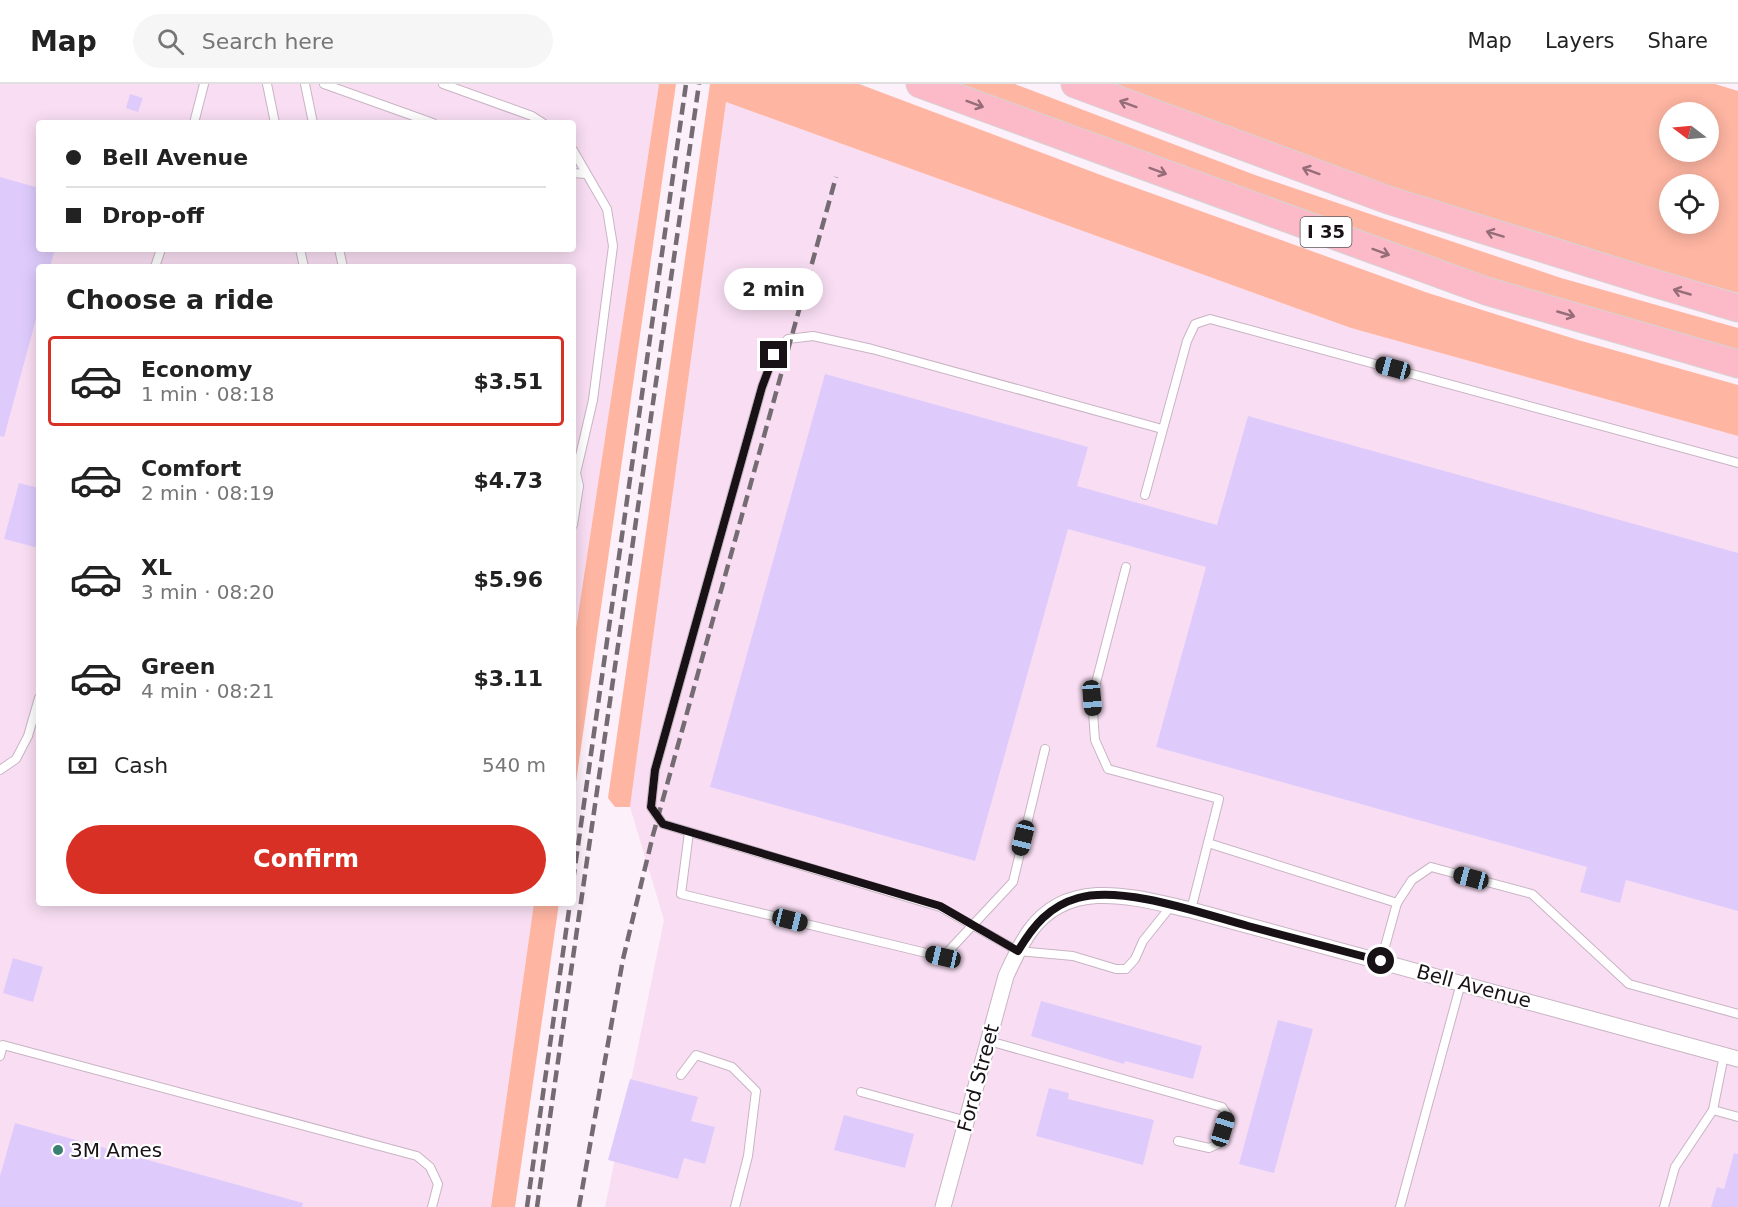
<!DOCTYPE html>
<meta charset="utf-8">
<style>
:root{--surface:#fff;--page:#f6f6f6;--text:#222;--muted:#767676;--line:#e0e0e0;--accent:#d93025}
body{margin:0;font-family:"DejaVu Sans",sans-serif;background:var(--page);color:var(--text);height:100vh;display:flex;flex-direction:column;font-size:22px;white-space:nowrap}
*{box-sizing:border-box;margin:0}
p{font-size:20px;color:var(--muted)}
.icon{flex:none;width:33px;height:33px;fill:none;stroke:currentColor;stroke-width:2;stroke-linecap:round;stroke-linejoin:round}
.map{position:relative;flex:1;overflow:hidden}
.drawer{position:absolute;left:36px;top:180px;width:540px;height:642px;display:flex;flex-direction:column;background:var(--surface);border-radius:6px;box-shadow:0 3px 15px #0003}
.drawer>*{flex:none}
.banner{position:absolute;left:36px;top:36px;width:540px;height:132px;border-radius:6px;box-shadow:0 3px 15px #0003;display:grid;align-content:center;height:132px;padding:0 30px;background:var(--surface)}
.needle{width:39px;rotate:286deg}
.tools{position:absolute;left:1659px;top:18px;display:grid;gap:12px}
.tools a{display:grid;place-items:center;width:60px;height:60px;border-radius:50%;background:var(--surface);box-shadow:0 3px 15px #0003;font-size:30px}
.end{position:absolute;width:27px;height:27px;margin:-14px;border:8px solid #181116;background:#fff;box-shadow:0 0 0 3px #fff}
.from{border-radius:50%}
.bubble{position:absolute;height:42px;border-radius:21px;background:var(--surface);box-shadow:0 3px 15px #0003;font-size:20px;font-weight:800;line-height:42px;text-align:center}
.car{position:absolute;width:18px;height:36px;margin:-18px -9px;border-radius:8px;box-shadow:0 0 4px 2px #0007;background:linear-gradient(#222 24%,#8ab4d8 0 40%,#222 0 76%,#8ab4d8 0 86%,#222 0)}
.banner b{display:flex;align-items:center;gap:21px;height:57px;font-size:22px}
.banner b+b{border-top:2px solid var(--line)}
.banner i{width:15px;height:15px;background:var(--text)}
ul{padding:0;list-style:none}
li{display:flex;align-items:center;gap:18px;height:90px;margin:0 12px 9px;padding:0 18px;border:3px solid transparent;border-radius:6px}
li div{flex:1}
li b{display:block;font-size:22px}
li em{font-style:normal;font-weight:800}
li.current{border-color:var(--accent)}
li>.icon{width:54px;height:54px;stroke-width:1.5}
h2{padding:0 30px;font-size:27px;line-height:72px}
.pay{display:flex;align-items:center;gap:15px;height:66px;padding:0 30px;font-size:22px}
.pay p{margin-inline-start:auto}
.cta{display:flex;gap:12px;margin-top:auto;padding:12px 30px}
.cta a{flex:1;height:69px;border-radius:36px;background:var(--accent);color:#fff;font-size:24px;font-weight:800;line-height:69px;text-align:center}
header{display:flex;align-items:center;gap:36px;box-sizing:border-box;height:84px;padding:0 30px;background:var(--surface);border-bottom:2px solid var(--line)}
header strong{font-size:28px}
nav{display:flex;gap:33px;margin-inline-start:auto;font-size:21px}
.search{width:420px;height:54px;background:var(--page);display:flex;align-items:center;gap:15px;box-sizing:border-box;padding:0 21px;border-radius:33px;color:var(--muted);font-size:22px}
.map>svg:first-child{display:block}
.built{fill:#f9def3;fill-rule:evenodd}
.green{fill:#feb5a2;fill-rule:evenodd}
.building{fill:#decbfc}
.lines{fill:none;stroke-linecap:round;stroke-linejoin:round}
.lane-casing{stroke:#c8b4c3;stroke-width:10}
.street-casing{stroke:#c8b4c3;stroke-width:17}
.highway-casing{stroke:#d5d4d5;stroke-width:29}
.lane{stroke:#fff;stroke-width:8}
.street{stroke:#fff;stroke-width:15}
.highway{stroke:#fcb9c8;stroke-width:27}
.rail{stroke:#756c73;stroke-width:4.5;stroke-dasharray:12 6;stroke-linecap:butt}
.oneway{stroke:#956d78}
.route{stroke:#181116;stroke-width:8}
.poi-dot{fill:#3b7f71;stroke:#fff;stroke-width:2}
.labels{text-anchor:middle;stroke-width:4.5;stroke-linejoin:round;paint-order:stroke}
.shield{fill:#fff;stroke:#5d585c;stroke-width:1.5}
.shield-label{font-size:18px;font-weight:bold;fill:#181116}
.street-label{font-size:20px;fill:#181116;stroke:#fff}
.poi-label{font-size:20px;fill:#181116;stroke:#fff;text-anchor:start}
</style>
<header>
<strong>Map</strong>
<div class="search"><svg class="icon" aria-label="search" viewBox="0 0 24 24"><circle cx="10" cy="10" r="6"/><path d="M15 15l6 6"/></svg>Search here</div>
<nav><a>Map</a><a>Layers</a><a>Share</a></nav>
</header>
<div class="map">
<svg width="1738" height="1123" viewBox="0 0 1738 1123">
<rect width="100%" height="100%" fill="#fcf0fa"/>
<g class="built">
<path d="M0 0H659L573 564V183H39V819H534L491 1123H0ZM39 39H573V165H39Z"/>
<polygon points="726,18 1351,244 1738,352 1738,1123 605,1123 664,836 630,723"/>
</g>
<g class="green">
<polygon points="659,0 676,0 573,719 573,564"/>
<polygon points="710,0 859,0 1106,93 1428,209 1578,256 1738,301 1738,352 1351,244 726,18 630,723 615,723 608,714"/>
<polygon points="952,0 1015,0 1255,91 1370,130 1561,194 1738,244 1738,266 1506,201"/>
<path d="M1105 0H1715L1738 7V209L1538 153 1392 105ZM1670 28H1708V68H1670ZM1670 100H1708V140H1670Z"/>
<polygon points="534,819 559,819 515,1123 491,1123"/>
</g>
<g class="building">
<polygon points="130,10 143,14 138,28 126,24"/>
<polygon points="0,93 39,104 39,165 55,165 50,183 39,183 39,224 4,353 0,352"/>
<polygon points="825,290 1088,363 1077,402 1217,441 1248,332 1738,469 1738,827 1626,796 1620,819 1580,808 1587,783 1156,663 1206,483 1068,445 975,777 710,703"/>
<polygon points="19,399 39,404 39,464 4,455"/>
<polygon points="13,874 43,883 33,918 3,909"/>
<polygon points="1041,917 1202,962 1193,995 1125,977 1124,980 1031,952"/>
<polygon points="1278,936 1313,945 1274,1089 1239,1080"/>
<polygon points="630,995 698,1013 691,1037 715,1043 705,1080 684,1074 678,1095 608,1076"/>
<polygon points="1049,1004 1069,1009 1068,1015 1154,1036 1143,1081 1036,1052"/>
<polygon points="844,1031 914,1050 905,1084 834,1066"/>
<polygon points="15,1039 303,1119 302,1123 0,1123 0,1092"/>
<polygon points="1734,1069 1738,1070 1738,1123 1711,1123 1717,1103 1724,1105"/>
</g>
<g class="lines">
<g class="lane-casing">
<g id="lane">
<polyline points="267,0 275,39"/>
<polyline points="305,0 313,39"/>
<polyline points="324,0 433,39"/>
<polyline points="443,0 532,32 543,39"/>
<polyline points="194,39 204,0"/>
<polyline points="573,66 607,125 613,162 593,316 576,389 579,402 573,441"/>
<polyline points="573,89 586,90"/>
<polyline points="300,165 304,183"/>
<polyline points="339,165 343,183"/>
<polyline points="155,183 161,165"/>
<polyline points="1162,345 872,265 813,252 788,255 774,271 762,303 655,686 651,723 663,740 940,823 1018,867 1073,872 1116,885 1126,885 1135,875 1143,857 1171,822"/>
<polyline points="1145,411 1187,257 1195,240 1210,235 1738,379"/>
<polyline points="1126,483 1092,614 1095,656 1108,685 1219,715 1191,826"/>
<polyline points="0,686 16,675 28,652 39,614"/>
<polyline points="689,748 681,810 943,873 1013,798 1045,665"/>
<polyline points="1208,759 1397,819"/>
<polyline points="1381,877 1397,819 1412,796 1431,783 1532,810 1629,900 1738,930"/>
<polyline points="989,957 1222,1023 1227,1030 1218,1060 1209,1064 1178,1057"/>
<polyline points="1724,971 1713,1026 1738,1033"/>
<polyline points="0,972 3,961 417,1072 430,1083 438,1100 432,1123"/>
<polyline points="681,991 696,971 732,983 756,1007 748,1072 735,1123"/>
<polyline points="861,1008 967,1037"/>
<polyline points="1400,1123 1461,899"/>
<polyline points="1664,1123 1675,1083 1713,1026"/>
</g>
</g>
<g class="street-casing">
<path id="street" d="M943 1123 1006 892C1013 877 1020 861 1030 847 1070 792 1136 814 1191 826L1738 975"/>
</g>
<g class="highway-casing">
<g id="highway">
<polyline points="920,0 1486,207 1738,280"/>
<polyline points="1075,0 1388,116 1650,198 1738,224"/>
</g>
</g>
<use href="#lane" class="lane"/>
<use href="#street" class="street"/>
<use href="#highway" class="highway"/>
<g class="rail">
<polyline points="573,797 686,0"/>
<polyline points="527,1123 570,819"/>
<polyline points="537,1123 699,0"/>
<polyline points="579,1123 623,875 653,751 836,93"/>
</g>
</g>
<defs><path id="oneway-shaft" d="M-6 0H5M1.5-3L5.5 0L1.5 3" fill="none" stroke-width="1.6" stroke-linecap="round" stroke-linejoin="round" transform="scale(1.5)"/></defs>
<g class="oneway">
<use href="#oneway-shaft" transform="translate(975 20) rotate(20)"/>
<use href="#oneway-shaft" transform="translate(1128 20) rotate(-160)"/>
<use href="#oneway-shaft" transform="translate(1158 87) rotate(20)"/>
<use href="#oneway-shaft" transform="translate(1311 87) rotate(-160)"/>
<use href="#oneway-shaft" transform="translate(1495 150) rotate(-163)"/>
<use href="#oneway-shaft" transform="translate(1381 168) rotate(20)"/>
<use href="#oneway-shaft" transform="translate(1682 208) rotate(-164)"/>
<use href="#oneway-shaft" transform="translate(1566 230) rotate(16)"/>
</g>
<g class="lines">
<path class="route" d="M774 271 762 303 655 686 651 723 663 740 940 822 1018 867C1033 842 1049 822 1078 814 1123 801 1203 830 1248 842 1292 854 1337 865 1381 877"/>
</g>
<circle class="poi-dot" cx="58" cy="1066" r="6"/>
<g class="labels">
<rect class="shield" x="1300.5" y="133" width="51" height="30" rx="4.5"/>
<g class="shield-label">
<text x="1326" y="154">I 35</text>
</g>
<g class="street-label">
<text transform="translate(1474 902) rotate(15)" y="7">Bell Avenue</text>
<text transform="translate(978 994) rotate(-75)" y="7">Ford Street</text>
</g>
<g class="poi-label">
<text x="70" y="1073">3M Ames</text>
</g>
</g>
</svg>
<div class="tools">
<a><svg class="needle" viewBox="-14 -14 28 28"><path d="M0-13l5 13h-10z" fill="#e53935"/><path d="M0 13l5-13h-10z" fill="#767676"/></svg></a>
<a><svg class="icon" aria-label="locate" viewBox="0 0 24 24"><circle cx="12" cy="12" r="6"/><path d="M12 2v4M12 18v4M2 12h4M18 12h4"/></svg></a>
</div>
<i class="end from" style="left:1381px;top:877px"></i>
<i class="end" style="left:774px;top:271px"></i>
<div class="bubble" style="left:724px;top:184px;width:99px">2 min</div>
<i class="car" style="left:1393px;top:284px;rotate:285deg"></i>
<i class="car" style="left:1092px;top:614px;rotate:175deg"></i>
<i class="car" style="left:1023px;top:754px;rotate:194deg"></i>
<i class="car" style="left:1471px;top:794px;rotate:285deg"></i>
<i class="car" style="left:790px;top:836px;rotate:104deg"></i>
<i class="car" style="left:943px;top:873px;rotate:283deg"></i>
<i class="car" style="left:1223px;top:1045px;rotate:17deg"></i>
<div class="banner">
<b><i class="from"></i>Bell Avenue</b>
<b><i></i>Drop-off</b>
</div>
<section class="drawer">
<h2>Choose a ride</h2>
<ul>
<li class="current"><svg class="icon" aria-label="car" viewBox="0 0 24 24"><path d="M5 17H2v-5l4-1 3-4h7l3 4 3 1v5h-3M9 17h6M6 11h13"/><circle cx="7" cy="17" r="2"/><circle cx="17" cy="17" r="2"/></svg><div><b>Economy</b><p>1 min · 08:18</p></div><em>$3.51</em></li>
<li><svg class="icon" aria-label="car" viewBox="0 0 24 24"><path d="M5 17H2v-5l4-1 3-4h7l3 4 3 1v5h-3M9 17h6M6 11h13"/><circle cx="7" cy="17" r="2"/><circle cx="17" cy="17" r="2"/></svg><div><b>Comfort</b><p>2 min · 08:19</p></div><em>$4.73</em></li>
<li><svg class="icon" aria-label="car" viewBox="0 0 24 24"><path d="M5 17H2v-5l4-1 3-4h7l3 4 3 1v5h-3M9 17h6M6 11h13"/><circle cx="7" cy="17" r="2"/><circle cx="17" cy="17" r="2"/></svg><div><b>XL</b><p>3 min · 08:20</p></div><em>$5.96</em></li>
<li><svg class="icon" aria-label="car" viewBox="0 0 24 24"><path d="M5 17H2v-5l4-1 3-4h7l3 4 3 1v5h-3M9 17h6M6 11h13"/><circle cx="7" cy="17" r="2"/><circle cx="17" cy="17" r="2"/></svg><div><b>Green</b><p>4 min · 08:21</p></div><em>$3.11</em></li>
</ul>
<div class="pay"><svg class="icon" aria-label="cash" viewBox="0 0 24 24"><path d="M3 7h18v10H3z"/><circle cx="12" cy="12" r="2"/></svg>Cash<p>540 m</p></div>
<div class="cta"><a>Confirm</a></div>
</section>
</div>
